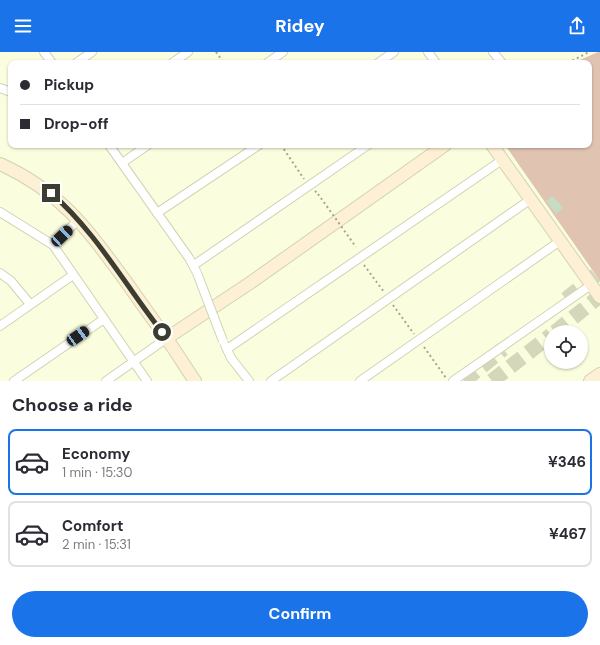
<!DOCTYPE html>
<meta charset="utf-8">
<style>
:root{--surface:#fff;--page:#f7f7f7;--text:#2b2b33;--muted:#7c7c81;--line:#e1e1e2;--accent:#1a73e8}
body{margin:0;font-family:"DM Sans",sans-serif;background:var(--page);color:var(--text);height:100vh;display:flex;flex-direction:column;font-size:15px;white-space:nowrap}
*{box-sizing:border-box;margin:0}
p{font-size:13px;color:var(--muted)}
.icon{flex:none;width:22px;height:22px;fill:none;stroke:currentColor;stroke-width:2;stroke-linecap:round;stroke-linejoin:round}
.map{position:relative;height:329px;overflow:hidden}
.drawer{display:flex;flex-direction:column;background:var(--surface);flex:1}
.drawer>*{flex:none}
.top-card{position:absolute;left:8px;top:8px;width:584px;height:88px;border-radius:8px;box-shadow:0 1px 3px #0004;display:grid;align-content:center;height:88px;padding:0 12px;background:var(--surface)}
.buttons{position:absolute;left:544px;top:273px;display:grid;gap:8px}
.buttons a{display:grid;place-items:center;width:44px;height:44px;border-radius:50%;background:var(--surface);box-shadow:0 1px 3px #0004;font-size:20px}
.end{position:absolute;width:18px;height:18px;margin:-9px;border:5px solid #3b3d30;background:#fff;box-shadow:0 0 0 2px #fff}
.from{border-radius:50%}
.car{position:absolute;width:12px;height:24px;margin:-12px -6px;border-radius:5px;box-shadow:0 0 3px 1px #0007;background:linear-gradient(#222 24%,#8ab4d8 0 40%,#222 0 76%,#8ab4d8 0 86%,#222 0)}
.top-card b{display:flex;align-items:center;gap:14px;height:38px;font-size:15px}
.top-card b+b{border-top:1px solid var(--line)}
.top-card i{width:10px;height:10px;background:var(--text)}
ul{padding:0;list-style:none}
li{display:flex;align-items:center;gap:12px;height:66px;margin:0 8px 6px;padding:0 4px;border:2px solid var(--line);border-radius:8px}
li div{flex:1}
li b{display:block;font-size:15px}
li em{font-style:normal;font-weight:700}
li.on{border-color:var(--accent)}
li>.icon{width:36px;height:36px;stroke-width:1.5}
h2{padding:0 12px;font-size:18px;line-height:48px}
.button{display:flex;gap:8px;margin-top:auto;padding:8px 12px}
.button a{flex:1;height:46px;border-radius:24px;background:var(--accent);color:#fff;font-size:16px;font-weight:700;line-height:46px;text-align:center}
header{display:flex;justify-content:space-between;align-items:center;height:52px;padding:0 12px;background:var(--accent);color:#fff;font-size:18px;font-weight:700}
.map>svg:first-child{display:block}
.green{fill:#e0c3b1}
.building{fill:#c7ddc3}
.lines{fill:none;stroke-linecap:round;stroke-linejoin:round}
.highway-tunnel{stroke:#d5d7bb;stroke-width:15;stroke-dasharray:15 8;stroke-linecap:butt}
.street-casing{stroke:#d0d3b4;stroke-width:10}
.secondary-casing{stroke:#d0d3b4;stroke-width:14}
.path{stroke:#a4a68f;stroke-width:2;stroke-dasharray:2 3;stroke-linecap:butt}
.street{stroke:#fff;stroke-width:8}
.secondary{stroke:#fef0d4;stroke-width:12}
.street-bridge-casing{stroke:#d0d3b4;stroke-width:10;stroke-linecap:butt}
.path-bridge{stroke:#a4a68f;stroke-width:2;stroke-dasharray:2 3;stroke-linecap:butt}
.street-bridge{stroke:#fff;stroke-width:8}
.route{stroke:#3b3d30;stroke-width:5}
</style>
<header><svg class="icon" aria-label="menu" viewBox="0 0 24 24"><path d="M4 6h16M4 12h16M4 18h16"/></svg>Ridey<svg class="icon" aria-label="share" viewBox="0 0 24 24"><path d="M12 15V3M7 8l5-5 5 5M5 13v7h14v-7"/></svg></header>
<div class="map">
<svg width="600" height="329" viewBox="0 0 600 329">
<rect width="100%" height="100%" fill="#fbfede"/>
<polygon class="green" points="598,0 600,0 600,229 505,93 589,93 589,11 573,11"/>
<polygon class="building" points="553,144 563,156 556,162 546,149"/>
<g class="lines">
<g class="highway-tunnel">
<polyline points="566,247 600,220"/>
<polyline points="555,280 600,244"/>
<polyline points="464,329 503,297"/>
<polyline points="492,329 551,283"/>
</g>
<g class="street-casing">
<g id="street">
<polyline points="44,0 52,11"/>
<polyline points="428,0 436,11"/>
<polyline points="493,0 502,11"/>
<polyline points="76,11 92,0"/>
<polyline points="172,11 188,0"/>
<polyline points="267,11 283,0"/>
<polyline points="378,11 394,0"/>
<polyline points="0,36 11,40"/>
<polyline points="109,93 189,206 196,219"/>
<polyline points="122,111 148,93"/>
<polyline points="0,160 53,193"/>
<polyline points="157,161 259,93"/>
<polyline points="78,168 53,193 147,329"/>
<polyline points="194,213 368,93"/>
<polyline points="0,221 11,229 30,252"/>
<polyline points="0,274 73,223"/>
<polyline points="225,293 231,306 249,329"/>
<polyline points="227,297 502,108"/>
<polyline points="14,329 104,267"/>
<polyline points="106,329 167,286"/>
<polyline points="271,329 531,147"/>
<polyline points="360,329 560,189"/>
<polyline points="453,329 591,233"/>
</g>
</g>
<g class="secondary-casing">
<g id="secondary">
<polyline points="492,93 600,245"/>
<path d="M0 112C62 140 88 178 127 231 140 250 153 267 166 286 176 299 185 315 195 329"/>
<polyline points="167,286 250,231 445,93"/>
<polyline points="590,329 600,322"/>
</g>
</g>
<g class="path">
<polyline points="216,0 224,11"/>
<polyline points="568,11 589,0"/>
<polyline points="281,93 304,127"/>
<polyline points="315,139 318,142"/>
<polyline points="364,213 384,240"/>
<polyline points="393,253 414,282"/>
<polyline points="424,295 446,326"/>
</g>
<use href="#street" class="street"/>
<use href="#secondary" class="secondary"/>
<g class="street-bridge-casing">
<polyline id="street-bridge" points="197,221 223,289"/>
</g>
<polyline class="path-bridge" points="318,142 356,195"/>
<use href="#street-bridge" class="street-bridge"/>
</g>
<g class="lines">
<path class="route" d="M51 141C96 180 125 233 162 280"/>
</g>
</svg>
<div class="buttons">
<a><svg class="icon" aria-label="locate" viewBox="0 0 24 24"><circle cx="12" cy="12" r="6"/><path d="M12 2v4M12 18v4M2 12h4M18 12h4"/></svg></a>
</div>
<i class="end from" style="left:162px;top:280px"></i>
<i class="end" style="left:51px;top:141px"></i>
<i class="car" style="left:62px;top:184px;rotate:47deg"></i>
<i class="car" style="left:78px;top:284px;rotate:55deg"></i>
<div class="top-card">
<b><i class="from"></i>Pickup</b>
<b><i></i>Drop-off</b>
</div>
</div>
<section class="drawer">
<h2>Choose a ride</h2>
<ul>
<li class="on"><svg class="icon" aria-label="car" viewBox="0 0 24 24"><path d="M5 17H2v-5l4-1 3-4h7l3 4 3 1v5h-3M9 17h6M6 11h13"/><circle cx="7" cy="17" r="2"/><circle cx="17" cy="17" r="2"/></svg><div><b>Economy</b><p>1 min · 15:30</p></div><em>¥346</em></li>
<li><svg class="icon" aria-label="car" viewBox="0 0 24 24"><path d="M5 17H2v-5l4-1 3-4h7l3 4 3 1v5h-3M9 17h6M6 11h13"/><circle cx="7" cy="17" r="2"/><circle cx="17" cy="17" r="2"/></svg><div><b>Comfort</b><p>2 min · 15:31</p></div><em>¥467</em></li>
</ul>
<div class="button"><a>Confirm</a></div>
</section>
